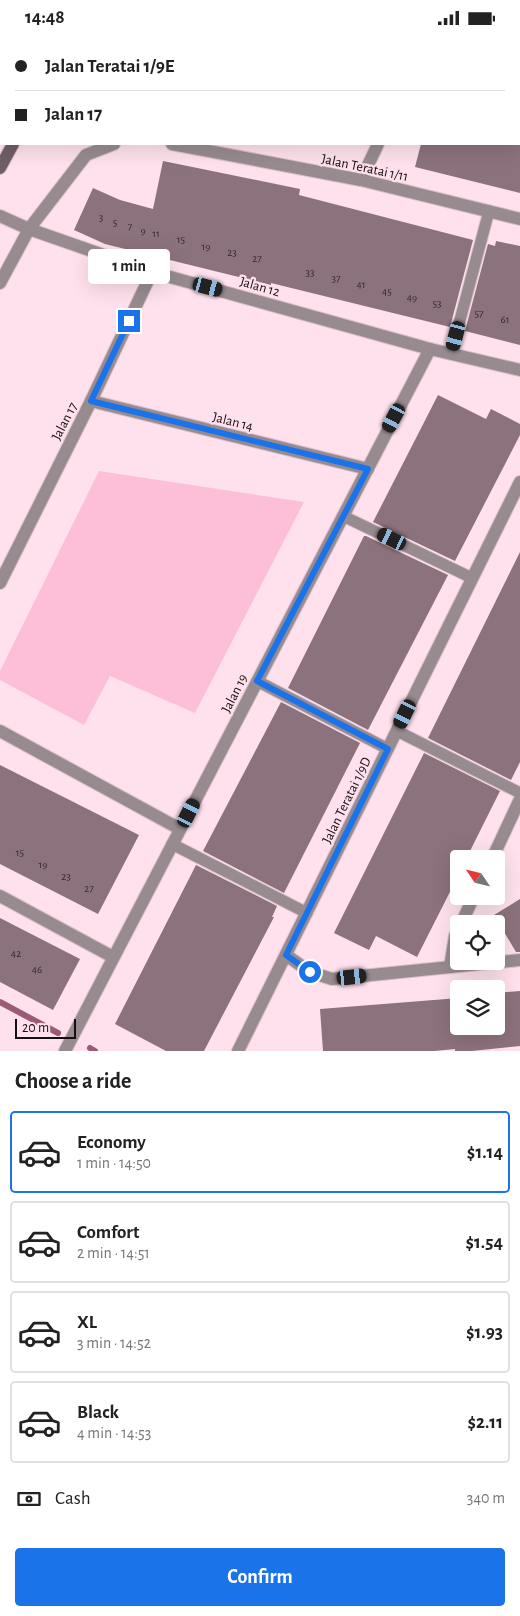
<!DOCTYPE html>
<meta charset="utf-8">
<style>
:root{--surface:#fff;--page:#f6f6f6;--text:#222;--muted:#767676;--line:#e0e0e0;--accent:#1a73e8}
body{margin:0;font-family:"Alegreya Sans",sans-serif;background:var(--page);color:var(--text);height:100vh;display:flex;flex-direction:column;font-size:19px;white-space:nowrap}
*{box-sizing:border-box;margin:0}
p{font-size:16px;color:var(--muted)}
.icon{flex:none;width:28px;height:28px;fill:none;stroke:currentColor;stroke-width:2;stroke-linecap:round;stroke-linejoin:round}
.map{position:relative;height:1016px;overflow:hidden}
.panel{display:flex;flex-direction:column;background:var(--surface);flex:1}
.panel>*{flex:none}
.top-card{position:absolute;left:0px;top:0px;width:520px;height:110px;box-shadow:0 5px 20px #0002;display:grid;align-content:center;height:110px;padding:0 15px;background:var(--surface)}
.needle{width:32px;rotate:305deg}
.fabs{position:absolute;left:450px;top:815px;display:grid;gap:10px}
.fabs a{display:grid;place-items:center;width:55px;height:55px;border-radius:5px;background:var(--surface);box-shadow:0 5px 20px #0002;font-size:25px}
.scale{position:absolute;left:15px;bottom:12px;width:61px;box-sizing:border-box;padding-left:5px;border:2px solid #170e11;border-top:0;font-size:14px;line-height:18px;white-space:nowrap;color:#170e11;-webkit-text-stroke:4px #fee1ec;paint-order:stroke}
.end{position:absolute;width:22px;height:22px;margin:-11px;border:6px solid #1a73e8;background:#fff;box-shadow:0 0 0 2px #fff}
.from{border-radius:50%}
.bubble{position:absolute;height:35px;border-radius:5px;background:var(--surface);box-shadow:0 5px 20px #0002;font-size:16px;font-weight:700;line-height:35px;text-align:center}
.car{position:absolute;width:15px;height:30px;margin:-15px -8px;border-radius:6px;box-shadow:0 0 4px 1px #0007;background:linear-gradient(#222 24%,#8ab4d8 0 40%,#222 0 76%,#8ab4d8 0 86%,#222 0)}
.top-card b{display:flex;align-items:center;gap:18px;height:48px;font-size:19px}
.top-card b+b{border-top:1px solid var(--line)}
.top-card i{width:12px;height:12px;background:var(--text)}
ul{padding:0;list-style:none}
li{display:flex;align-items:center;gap:15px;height:82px;margin:0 10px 8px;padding:0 5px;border:2px solid var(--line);border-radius:5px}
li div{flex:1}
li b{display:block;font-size:19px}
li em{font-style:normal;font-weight:700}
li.selected{border-color:var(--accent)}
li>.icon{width:45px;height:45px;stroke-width:1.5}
h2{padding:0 15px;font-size:22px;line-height:60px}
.pay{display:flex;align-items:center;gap:12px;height:55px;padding:0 15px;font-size:19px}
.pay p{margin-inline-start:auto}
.button{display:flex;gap:10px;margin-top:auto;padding:10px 15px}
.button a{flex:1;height:58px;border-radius:5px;background:var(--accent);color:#fff;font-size:20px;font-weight:700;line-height:58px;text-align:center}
.status{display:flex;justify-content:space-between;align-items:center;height:35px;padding:0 25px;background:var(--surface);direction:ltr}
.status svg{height:14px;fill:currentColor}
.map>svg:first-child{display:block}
.green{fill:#fdbfd8}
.water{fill:#d37aa1;stroke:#9b5a76}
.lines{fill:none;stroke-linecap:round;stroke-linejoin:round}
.stream{stroke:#9b5a76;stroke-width:6}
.building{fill:#8c727d}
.lane-casing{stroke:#d9bfc9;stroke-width:13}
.street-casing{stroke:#d9bfc9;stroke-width:14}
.secondary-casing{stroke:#d9bfc9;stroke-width:14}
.lane{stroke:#978b8f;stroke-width:11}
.street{stroke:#978b8f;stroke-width:12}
.secondary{stroke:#6f5e65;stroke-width:12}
.route{stroke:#1a73e8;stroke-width:6}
.labels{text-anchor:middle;stroke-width:4.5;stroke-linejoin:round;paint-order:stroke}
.number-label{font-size:11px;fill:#34272c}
.street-label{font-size:14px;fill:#170e11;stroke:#fee1ec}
</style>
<div class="status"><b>14:48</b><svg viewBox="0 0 49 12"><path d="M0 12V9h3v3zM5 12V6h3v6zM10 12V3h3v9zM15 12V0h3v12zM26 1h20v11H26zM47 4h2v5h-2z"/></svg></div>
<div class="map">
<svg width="520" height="1016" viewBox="0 0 520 1016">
<rect width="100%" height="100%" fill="#fee1ec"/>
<polygon class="green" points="99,436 304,467 195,678 110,641 84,690 0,645 0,636"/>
<polygon class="water" points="245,0 376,0 378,1 245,1"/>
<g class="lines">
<g class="stream">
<polyline points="0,967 58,998"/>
<polyline points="90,1013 95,1016"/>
</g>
</g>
<g class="building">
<polygon points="421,109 520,109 520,158 415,132"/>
<polygon points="163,126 300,154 299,160 473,205 450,292 271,248 271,250 105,209 74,195 93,153 120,165 153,174"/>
<polygon points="496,206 520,211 520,310 465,296 488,209 495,211"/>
<polygon points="438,360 486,384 491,374 520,389 520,400 455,526 373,487"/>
<polygon points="364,501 366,501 448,540 368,695 288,653"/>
<polygon points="520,517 520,727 511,745 428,703"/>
<polygon points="281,667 360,708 284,858 203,816"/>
<polygon points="424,718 500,756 466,824 459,824 459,839 417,922 376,901 369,915 334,898"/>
<polygon points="0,730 139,800 98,879 0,829"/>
<polygon points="196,830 277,871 272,882 274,882 204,1016 166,1016 115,989"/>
<polygon points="520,864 520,917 516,917 494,880"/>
<polygon points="0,883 80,924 53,975 0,947"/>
<polygon points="520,956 520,1011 472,1016 455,1016 455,1014 434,1016 323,1016 320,974 459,963 459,991 496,991 496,958"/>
</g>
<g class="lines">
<g class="lane-casing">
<g id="lane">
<polyline points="451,319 489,176"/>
<polyline points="343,481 472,543"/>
<polyline points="257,646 388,714"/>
<polyline points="397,696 520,758"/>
<polyline points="172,809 307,878"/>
</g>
</g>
<g class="street-casing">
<g id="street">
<polyline points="428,1 429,0"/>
<polyline points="519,39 520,39"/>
<polyline points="172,109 361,145 520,184"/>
<polyline points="361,145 378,109"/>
<polyline points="0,181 29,194 152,237 430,314 520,335"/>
<polyline points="0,248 29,194 86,120 114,109"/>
<polyline points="91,366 368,434"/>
<polyline points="0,548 91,366 152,237"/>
<polyline points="0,696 180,794"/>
<polyline points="492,824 520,764"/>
<polyline points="0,861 113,922"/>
<polyline points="461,889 474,861"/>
<polyline points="286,920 310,937 332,944 520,925"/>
<polyline points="450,932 455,901 459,894"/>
<polyline points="65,1016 430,314"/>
<polyline points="238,1016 520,447"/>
</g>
</g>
<g class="secondary-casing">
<g id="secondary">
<polyline points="39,1 39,0"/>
<polyline points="69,1 69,0"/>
<polyline points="0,75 1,73"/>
<polyline points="0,133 13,109"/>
</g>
</g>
<use href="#lane" class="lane"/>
<use href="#street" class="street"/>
<use href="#secondary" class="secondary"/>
</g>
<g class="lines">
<polyline class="route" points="129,286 91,366 368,434 257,646 388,714 286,920 310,937"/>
</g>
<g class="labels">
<g class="number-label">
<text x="101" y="186">3</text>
<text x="115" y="191">5</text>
<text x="130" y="195">7</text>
<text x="143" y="199">9</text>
<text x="156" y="202">11</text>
<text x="181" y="208">15</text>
<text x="206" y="215">19</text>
<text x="232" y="221">23</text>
<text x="257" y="227">27</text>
<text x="310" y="241">33</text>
<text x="336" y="247">37</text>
<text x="361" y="253">41</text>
<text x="387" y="260">45</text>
<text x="412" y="266">49</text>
<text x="437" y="272">53</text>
<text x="479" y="282">57</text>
<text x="505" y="288">61</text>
<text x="20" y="821">15</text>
<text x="43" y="833">19</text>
<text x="66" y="845">23</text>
<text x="89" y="857">27</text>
<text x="16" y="922">42</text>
<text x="37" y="938">46</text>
</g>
<g class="street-label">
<text transform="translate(365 132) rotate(12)" y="5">Jalan Teratai 1/11</text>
<text transform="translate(260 251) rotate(16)" y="5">Jalan 12</text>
<text transform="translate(64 386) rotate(-63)" y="5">Jalan 17</text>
<text transform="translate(233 386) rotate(14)" y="5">Jalan 14</text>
<text transform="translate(234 658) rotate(-63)" y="5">Jalan 19</text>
<text transform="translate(346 765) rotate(-64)" y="5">Jalan Teratai 1/9D</text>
</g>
</g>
</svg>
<div class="fabs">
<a><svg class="needle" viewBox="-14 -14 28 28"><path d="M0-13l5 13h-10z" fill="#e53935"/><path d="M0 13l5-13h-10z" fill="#767676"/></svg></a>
<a><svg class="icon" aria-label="locate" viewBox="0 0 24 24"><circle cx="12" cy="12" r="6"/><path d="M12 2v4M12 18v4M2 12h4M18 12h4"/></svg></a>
<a><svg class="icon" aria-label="layers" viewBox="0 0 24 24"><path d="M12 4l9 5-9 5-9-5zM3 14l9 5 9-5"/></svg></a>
</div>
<div class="scale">20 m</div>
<i class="end from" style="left:310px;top:937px"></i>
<i class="end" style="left:129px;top:286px"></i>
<div class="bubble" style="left:88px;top:214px;width:82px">1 min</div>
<i class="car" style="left:208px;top:252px;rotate:105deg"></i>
<i class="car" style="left:456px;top:301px;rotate:195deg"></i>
<i class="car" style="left:394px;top:383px;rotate:208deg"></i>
<i class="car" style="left:392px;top:504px;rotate:296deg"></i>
<i class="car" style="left:405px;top:679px;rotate:206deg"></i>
<i class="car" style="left:189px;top:778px;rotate:27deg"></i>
<i class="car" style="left:352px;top:942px;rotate:84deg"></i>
<div class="top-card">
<b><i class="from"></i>Jalan Teratai 1/9E</b>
<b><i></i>Jalan 17</b>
</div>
</div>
<section class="panel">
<h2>Choose a ride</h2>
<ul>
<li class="selected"><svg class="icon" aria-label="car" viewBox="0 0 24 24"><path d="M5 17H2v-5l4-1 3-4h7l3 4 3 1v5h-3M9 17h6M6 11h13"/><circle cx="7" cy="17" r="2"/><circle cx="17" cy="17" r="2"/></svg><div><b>Economy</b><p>1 min · 14:50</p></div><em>$1.14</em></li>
<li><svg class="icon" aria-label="car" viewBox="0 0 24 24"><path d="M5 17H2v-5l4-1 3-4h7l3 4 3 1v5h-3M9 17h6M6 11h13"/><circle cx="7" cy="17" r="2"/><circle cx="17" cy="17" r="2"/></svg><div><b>Comfort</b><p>2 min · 14:51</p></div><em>$1.54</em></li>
<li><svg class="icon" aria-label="car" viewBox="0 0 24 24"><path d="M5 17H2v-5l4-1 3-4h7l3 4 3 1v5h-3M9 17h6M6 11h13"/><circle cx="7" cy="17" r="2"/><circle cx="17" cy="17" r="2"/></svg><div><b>XL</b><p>3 min · 14:52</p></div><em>$1.93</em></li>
<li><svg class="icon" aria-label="car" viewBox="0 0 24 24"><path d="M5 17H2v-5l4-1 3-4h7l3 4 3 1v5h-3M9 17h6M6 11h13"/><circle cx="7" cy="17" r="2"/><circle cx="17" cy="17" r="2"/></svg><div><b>Black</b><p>4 min · 14:53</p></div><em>$2.11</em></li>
</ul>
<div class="pay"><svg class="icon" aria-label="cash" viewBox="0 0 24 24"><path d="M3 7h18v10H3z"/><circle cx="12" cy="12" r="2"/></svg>Cash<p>340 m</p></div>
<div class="button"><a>Confirm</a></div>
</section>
